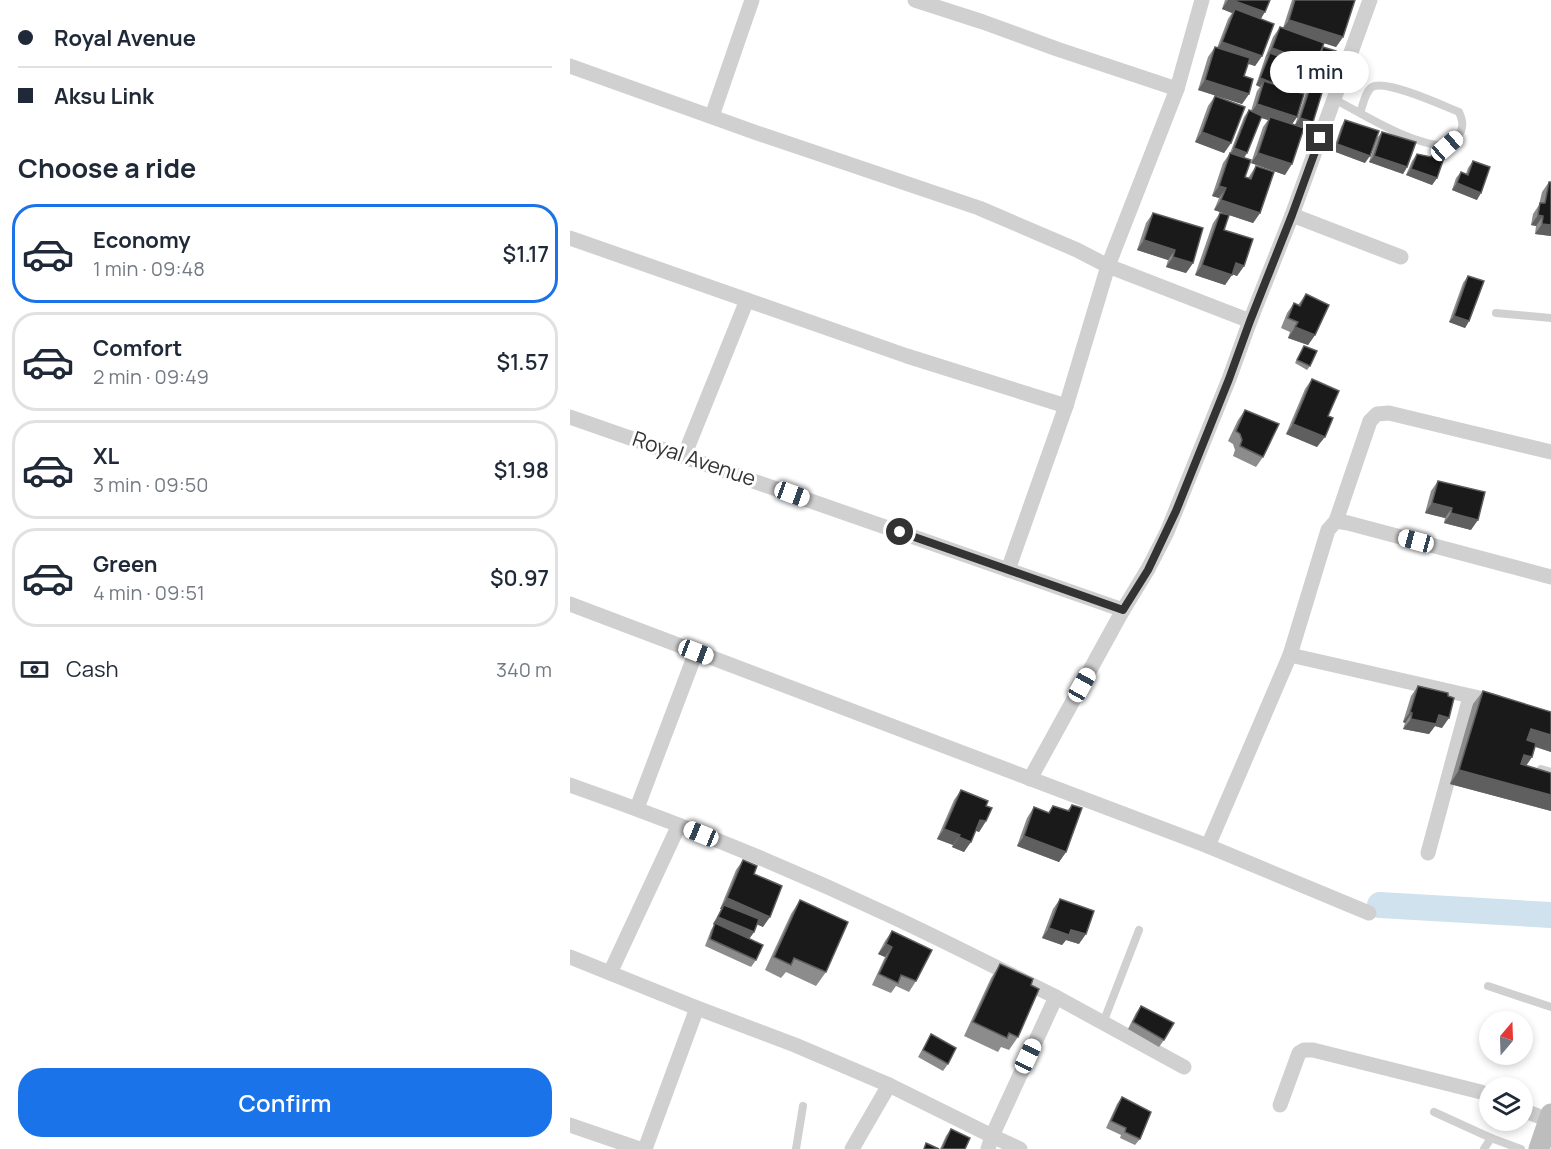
<!DOCTYPE html>
<meta charset="utf-8">
<style>
:root{--surface:#fff;--page:#f6f6f7;--text:#1f2937;--muted:#747a83;--line:#e0e1e3;--accent:#1a73e8}
body{margin:0;font-family:Manrope,sans-serif;background:var(--page);color:var(--text);height:100vh;display:flex;flex-direction:column;font-size:22px;white-space:nowrap}
*{box-sizing:border-box;margin:0}
p{font-size:20px;color:var(--muted)}
.icon{flex:none;width:33px;height:33px;fill:none;stroke:currentColor;stroke-width:2;stroke-linecap:round;stroke-linejoin:round}
.map{position:relative;flex:1;overflow:hidden}
.details{display:flex;flex-direction:column;background:var(--surface);width:570px}
.details>*{flex:none}
.guide{display:grid;align-content:center;height:132px;padding:0 18px;background:var(--surface)}
.needle{width:39px;rotate:19deg}
.fabs{position:absolute;left:909px;top:1011px;display:grid;gap:12px}
.fabs a{display:grid;place-items:center;width:54px;height:54px;border-radius:50%;background:var(--surface);box-shadow:0 3px 9px #0003;font-size:30px}
.end{position:absolute;width:27px;height:27px;margin:-14px;border:8px solid #333;background:#fff;box-shadow:0 0 0 3px #fff}
.from{border-radius:50%}
.bubble{position:absolute;height:42px;border-radius:21px;background:var(--surface);box-shadow:0 3px 9px #0003;font-size:20px;font-weight:600;line-height:42px;text-align:center}
.car{position:absolute;width:18px;height:36px;margin:-18px -9px;border-radius:8px;box-shadow:0 0 4px 2px #0007;background:linear-gradient(#fff 24%,#345 0 40%,#fff 0 76%,#345 0 86%,#fff 0)}
.guide b{display:flex;align-items:center;gap:21px;height:57px;font-size:22px}
.guide b+b{border-top:2px solid var(--line)}
.guide i{width:15px;height:15px;background:var(--text)}
ul{padding:0;list-style:none}
li{display:flex;align-items:center;gap:18px;height:99px;margin:0 12px 9px;padding:0 6px;border:3px solid var(--line);border-radius:24px}
li div{flex:1}
li b{display:block;font-size:22px}
li em{font-style:normal;font-weight:600}
li.on{border-color:var(--accent)}
li>.icon{width:54px;height:54px;stroke-width:1.5}
h2{padding:0 18px;font-size:27px;line-height:72px}
.pay{display:flex;align-items:center;gap:15px;height:66px;padding:0 18px;font-size:22px}
.pay p{margin-inline-start:auto}
.action{display:flex;gap:12px;margin-top:auto;padding:12px 18px}
.action a{flex:1;height:69px;border-radius:24px;background:var(--accent);color:#fff;font-size:24px;font-weight:600;line-height:69px;text-align:center}
main{display:flex;flex:1;min-height:0}
.map>svg:first-child{display:block}
.lines{fill:none;stroke-linecap:round;stroke-linejoin:round}
.river{stroke:#cfe2ee;stroke-width:26}
.service{stroke:#d0d0d0;stroke-width:8}
.minor{stroke:#d0d0d0;stroke-width:15}
.secondary{stroke:#bdbdbd;stroke-width:21}
.wall{fill:#8c8c8c}
.shaded-wall{fill:#5f5f5f}
.building{fill:#1a1a1a;stroke:#5f5f5f;stroke-width:1.5}
.route{stroke:#333;stroke-width:8}
.labels{text-anchor:middle;stroke-width:6;stroke-linejoin:round;paint-order:stroke}
.street-label{font-size:21px;fill:#333;stroke:#fff}
</style>
<main>
<section class="details">
<div class="guide">
<b><i class="from"></i>Royal Avenue</b>
<b><i></i>Aksu Link</b>
</div>
<h2>Choose a ride</h2>
<ul>
<li class="on"><svg class="icon" aria-label="car" viewBox="0 0 24 24"><path d="M5 17H2v-5l4-1 3-4h7l3 4 3 1v5h-3M9 17h6M6 11h13"/><circle cx="7" cy="17" r="2"/><circle cx="17" cy="17" r="2"/></svg><div><b>Economy</b><p>1 min · 09:48</p></div><em>$1.17</em></li>
<li><svg class="icon" aria-label="car" viewBox="0 0 24 24"><path d="M5 17H2v-5l4-1 3-4h7l3 4 3 1v5h-3M9 17h6M6 11h13"/><circle cx="7" cy="17" r="2"/><circle cx="17" cy="17" r="2"/></svg><div><b>Comfort</b><p>2 min · 09:49</p></div><em>$1.57</em></li>
<li><svg class="icon" aria-label="car" viewBox="0 0 24 24"><path d="M5 17H2v-5l4-1 3-4h7l3 4 3 1v5h-3M9 17h6M6 11h13"/><circle cx="7" cy="17" r="2"/><circle cx="17" cy="17" r="2"/></svg><div><b>XL</b><p>3 min · 09:50</p></div><em>$1.98</em></li>
<li><svg class="icon" aria-label="car" viewBox="0 0 24 24"><path d="M5 17H2v-5l4-1 3-4h7l3 4 3 1v5h-3M9 17h6M6 11h13"/><circle cx="7" cy="17" r="2"/><circle cx="17" cy="17" r="2"/></svg><div><b>Green</b><p>4 min · 09:51</p></div><em>$0.97</em></li>
</ul>
<div class="pay"><svg class="icon" aria-label="cash" viewBox="0 0 24 24"><path d="M3 7h18v10H3z"/><circle cx="12" cy="12" r="2"/></svg>Cash<p>340 m</p></div>
<div class="action"><a>Confirm</a></div>
</section>
<div class="map">
<svg width="981" height="1149" viewBox="0 0 981 1149">
<rect width="100%" height="100%" fill="#fff"/>
<g class="lines">
<polyline class="river" points="810,905 981,915"/>
<g class="service">
<path d="M764 99C796 116 841 145 877 146 890 135 897 129 889 112 874 106 816 79 802 87 795 92 793 105 790 113"/>
<polyline points="926,313 981,318"/>
<polyline points="971,769 981,772"/>
<polyline points="918,986 981,1007"/>
<polyline points="533,1023 569,930"/>
<polyline points="864,1112 921,1138"/>
<polyline points="226,1149 233,1106"/>
<polyline points="914,1149 921,1138 951,1149"/>
</g>
<g class="minor">
<polyline points="345,0 413,22 487,49 607,89"/>
<polyline points="0,66 187,133 409,208 507,250 538,266 680,321"/>
<polyline points="142,116 182,0"/>
<polyline points="722,215 831,257"/>
<polyline points="0,238 337,356 496,406"/>
<polyline points="0,417 553,610"/>
<polyline points="114,456 177,300"/>
<polyline points="766,521 800,421 807,414 819,413 981,452"/>
<polyline points="438,570 496,406 538,266 607,89 632,0"/>
<polyline points="0,604 638,846 799,913"/>
<polyline points="720,655 758,530 766,521 778,523 981,577"/>
<polyline points="460,779 553,610 578,569 597,532 659,379 680,321 722,215 800,0"/>
<path d="M0 785C109 823 217 867 321 916 377 942 431 970 486 997L422 1136 450 1149"/>
<polyline points="67,808 126,652"/>
<polyline points="638,846 720,655 927,702"/>
<polyline points="858,853 900,697"/>
<polyline points="0,957 127,1008 225,1045 319,1085 422,1136 418,1149"/>
<polyline points="40,973 109,825"/>
<polyline points="486,997 614,1067"/>
<polyline points="710,1105 729,1053 734,1050 743,1050 911,1092 920,1097"/>
<polyline points="952,1110 979,1120"/>
<polyline points="0,1125 70,1149"/>
<polyline points="75,1149 127,1008"/>
<polyline points="282,1149 319,1085"/>
</g>
<polyline class="secondary" points="969,1149 981,1114"/>
</g>
<g class="wall">
<polygon points="655,0 700,0 691,19 692,56 685,66 678,64 674,76 679,94 672,104 628,90 638,57 645,47 647,48 658,19 662,13 652,9"/>
<polygon points="722,0 785,0 773,37 766,47 749,41 753,47 758,76 753,82 738,129 725,125 738,86 742,79 740,78 742,70 739,75 724,69 717,88 727,117 722,124 715,175 681,163 693,127 698,120 691,118 677,153 674,158 675,177 678,178 686,166 690,213 683,223 644,210 649,198 642,196 653,163 660,153 674,117 679,110 681,111 687,91 690,87 686,85 695,58 703,37 710,27 713,28"/>
<polygon points="645,96 661,143 654,153 625,142 638,106"/>
<polygon points="775,120 795,163 763,151 771,127"/>
<polygon points="812,132 837,167 833,174 799,162 807,138"/>
<polygon points="864,151 867,178 862,185 836,175 842,161 847,154 860,157"/>
<polygon points="903,161 907,200 882,190 886,178 891,172 896,174 898,168"/>
<polygon points="979,182 981,236 965,234 966,226 961,225 963,214 969,205 972,192"/>
<polygon points="583,213 623,263 616,273 596,267 598,260 567,250 576,223"/>
<polygon points="650,213 654,230 674,266 667,276 662,274 655,285 625,275 643,223"/>
<polygon points="898,276 899,321 895,328 879,322 893,283"/>
<polygon points="736,294 745,335 738,345 718,338 720,332 711,328 717,313 724,303 728,305"/>
<polygon points="734,346 740,366 737,370 725,363"/>
<polygon points="742,379 758,416 747,447 716,434 735,389"/>
<polygon points="675,410 693,457 686,467 663,456 665,450 663,444 658,441 668,420"/>
<polygon points="868,481 901,530 874,523 875,518 855,513 861,491"/>
<polygon points="848,686 872,728 865,726 859,734 833,729 835,723 833,722 841,696"/>
<polygon points="913,691 981,712 981,752 965,747 962,757 956,766 981,773 981,811 880,784 903,704"/>
<polygon points="391,790 416,806 416,821 409,832 406,830 394,852 382,847 383,845 367,839 384,800"/>
<polygon points="502,805 496,852 489,862 447,846 457,818 464,807 478,813 483,806 497,811"/>
<polygon points="173,860 184,874 193,927 187,924 184,932 179,939 186,960 181,967 135,946 141,930 144,925 143,924 151,909 150,909 166,870"/>
<polygon points="490,899 509,944 496,940 492,945 472,938 483,909"/>
<polygon points="230,900 256,972 246,986 216,972 211,978 195,970 221,914"/>
<polygon points="322,931 346,981 339,992 326,986 321,993 302,985 315,957 308,954 315,941"/>
<polygon points="430,964 461,985 448,1037 439,1050 431,1047 428,1052 394,1036 421,978"/>
<polygon points="571,1006 594,1040 589,1047 558,1029 566,1013"/>
<polygon points="361,1034 378,1064 373,1071 348,1057"/>
<polygon points="552,1097 570,1139 565,1145 550,1138 551,1135 536,1128 547,1104"/>
<polygon points="381,1129 395,1149 370,1149 376,1136"/>
</g>
<g class="shaded-wall">
<polygon points="658,0 662,0 695,12 688,23 665,9 662,13 652,9"/>
<polygon points="719,20 773,37 766,47 712,30"/>
<polygon points="652,42 692,56 685,66 645,52"/>
<polygon points="702,48 746,64 739,75 698,59 700,53 695,58"/>
<polygon points="744,71 758,76 753,82 740,78"/>
<polygon points="690,78 716,88 694,81 690,87 686,85"/>
<polygon points="635,80 679,94 672,104 628,90"/>
<polygon points="687,104 727,117 720,127 700,117 698,120 680,114"/>
<polygon points="730,118 743,122 738,129 725,125"/>
<polygon points="632,132 661,143 654,153 625,142"/>
<polygon points="767,144 800,156 795,163 763,151"/>
<polygon points="664,148 677,153 672,160 660,155"/>
<polygon points="688,153 722,164 715,175 681,163"/>
<polygon points="804,156 837,167 833,174 799,162"/>
<polygon points="841,169 867,178 862,185 836,175"/>
<polygon points="887,183 911,193 907,200 882,190"/>
<polygon points="649,186 656,188 649,198 642,196"/>
<polygon points="651,200 690,213 683,223 644,210"/>
<polygon points="968,215 973,216 966,226 961,225"/>
<polygon points="972,224 981,225 981,236 965,234"/>
<polygon points="574,240 605,250 598,260 567,250"/>
<polygon points="603,257 623,263 616,273 596,267"/>
<polygon points="666,263 674,266 667,276 659,273"/>
<polygon points="632,265 662,275 655,285 625,275"/>
<polygon points="884,316 899,321 895,328 879,322"/>
<polygon points="725,327 745,335 738,345 718,338"/>
<polygon points="723,424 755,437 747,447 716,434"/>
<polygon points="862,503 882,508 875,518 855,513"/>
<polygon points="881,513 908,520 901,530 874,523"/>
<polygon points="840,712 842,713 835,723 833,722"/>
<polygon points="869,715 879,718 872,728 865,726 859,734 833,729 841,719"/>
<polygon points="961,729 981,735 981,752 952,742"/>
<polygon points="954,755 962,757 953,770 945,768"/>
<polygon points="889,770 981,795 981,811 880,784"/>
<polygon points="410,820 416,821 409,832 403,830"/>
<polygon points="374,829 390,835 383,845 367,839"/>
<polygon points="454,836 496,852 489,862 447,846"/>
<polygon points="389,837 401,842 394,852 382,847"/>
<polygon points="157,898 200,917 193,927 152,909 154,905 151,909 150,909"/>
<polygon points="148,917 184,932 179,939 143,924"/>
<polygon points="479,928 501,930 516,934 509,944 496,940 492,945 472,938"/>
<polygon points="316,944 322,947 315,957 308,954"/>
</g>
<g class="building">
<polygon points="662,0 700,0 695,12"/>
<polygon points="725,0 785,0 773,37 719,20"/>
<polygon points="665,9 704,24 692,56 652,42"/>
<polygon points="710,27 754,43 746,64 702,48"/>
<polygon points="645,47 680,58 674,76 683,79 679,94 635,80"/>
<polygon points="753,47 766,51 758,76 744,71"/>
<polygon points="700,53 726,63 717,88 690,78"/>
<polygon points="743,79 755,83 743,122 730,118"/>
<polygon points="694,81 734,94 727,117 687,104"/>
<polygon points="645,96 675,107 661,143 632,132"/>
<polygon points="679,110 692,116 677,153 664,148"/>
<polygon points="700,117 734,128 722,164 688,153"/>
<polygon points="775,120 809,131 800,156 767,144"/>
<polygon points="812,132 846,142 837,167 804,156"/>
<polygon points="864,151 875,155 867,178 841,169 847,154 861,157"/>
<polygon points="660,153 681,160 675,177 681,179 686,166 704,172 690,213 651,200 656,188 649,186"/>
<polygon points="903,161 920,167 911,193 887,183 891,172 898,175"/>
<polygon points="979,182 981,182 981,225 972,224 973,216 968,215 970,203 975,203"/>
<polygon points="583,213 633,228 623,263 603,257 605,250 574,240"/>
<polygon points="650,213 659,215 654,230 683,239 674,266 666,263 662,275 632,265"/>
<polygon points="898,276 914,281 899,321 884,316"/>
<polygon points="736,294 759,305 745,335 725,327 728,322 718,318 724,303 730,306"/>
<polygon points="734,346 747,351 740,366 727,360"/>
<polygon points="742,379 769,391 758,416 763,418 755,437 723,424"/>
<polygon points="675,410 709,424 693,457 670,446 672,440 670,434 666,431"/>
<polygon points="868,481 915,492 908,520 881,513 882,508 862,503"/>
<polygon points="848,686 878,693 878,696 884,698 879,718 869,715 866,724 841,719 842,713 840,712"/>
<polygon points="913,691 981,712 981,735 961,729 957,740 966,743 962,757 954,755 951,764 981,773 981,795 889,770"/>
<polygon points="391,790 418,801 416,806 422,808 416,821 410,820 401,842 389,837 390,835 374,829"/>
<polygon points="502,805 512,808 496,852 454,836 464,807 479,813 483,806 499,811"/>
<polygon points="173,860 187,866 184,874 212,886 200,917 157,898"/>
<polygon points="490,899 524,911 516,934 501,930 499,935 479,928"/>
<polygon points="230,900 278,922 256,972 224,958 221,965 204,957"/>
<polygon points="154,905 189,919 184,932 148,917"/>
<polygon points="145,923 193,945 186,960 140,939"/>
<polygon points="322,931 362,950 346,981 331,975 328,983 309,974 322,947 316,944"/>
<polygon points="430,964 463,979 461,985 469,989 448,1037 439,1033 437,1038 403,1022"/>
<polygon points="571,1006 604,1023 594,1040 563,1022"/>
<polygon points="361,1034 386,1048 378,1064 353,1050"/>
<polygon points="552,1097 581,1112 570,1139 555,1132 556,1128 541,1121"/>
<polygon points="381,1129 400,1138 395,1149 372,1149"/>
<polygon points="356,1143 369,1149 354,1149"/>
</g>
<g class="lines">
<polyline class="route" points="330,532 553,610 578,570 606,511 659,379 680,321 722,215 750,138"/>
</g>
<g class="labels">
<g class="street-label">
<text transform="translate(124 459) rotate(19)" y="7">Royal Avenue</text>
</g>
</g>
</svg>
<div class="fabs">
<a><svg class="needle" viewBox="-14 -14 28 28"><path d="M0-13l5 13h-10z" fill="#e53935"/><path d="M0 13l5-13h-10z" fill="#747a83"/></svg></a>
<a><svg class="icon" aria-label="layers" viewBox="0 0 24 24"><path d="M12 4l9 5-9 5-9-5zM3 14l9 5 9-5"/></svg></a>
</div>
<i class="end from" style="left:330px;top:532px"></i>
<i class="end" style="left:750px;top:138px"></i>
<div class="bubble" style="left:700px;top:51px;width:99px">1 min</div>
<i class="car" style="left:877px;top:146px;rotate:49deg"></i>
<i class="car" style="left:222px;top:494px;rotate:110deg"></i>
<i class="car" style="left:846px;top:541px;rotate:285deg"></i>
<i class="car" style="left:126px;top:652px;rotate:111deg"></i>
<i class="car" style="left:512px;top:685px;rotate:29deg"></i>
<i class="car" style="left:131px;top:834px;rotate:292deg"></i>
<i class="car" style="left:458px;top:1056px;rotate:25deg"></i>
</div>
</main>
